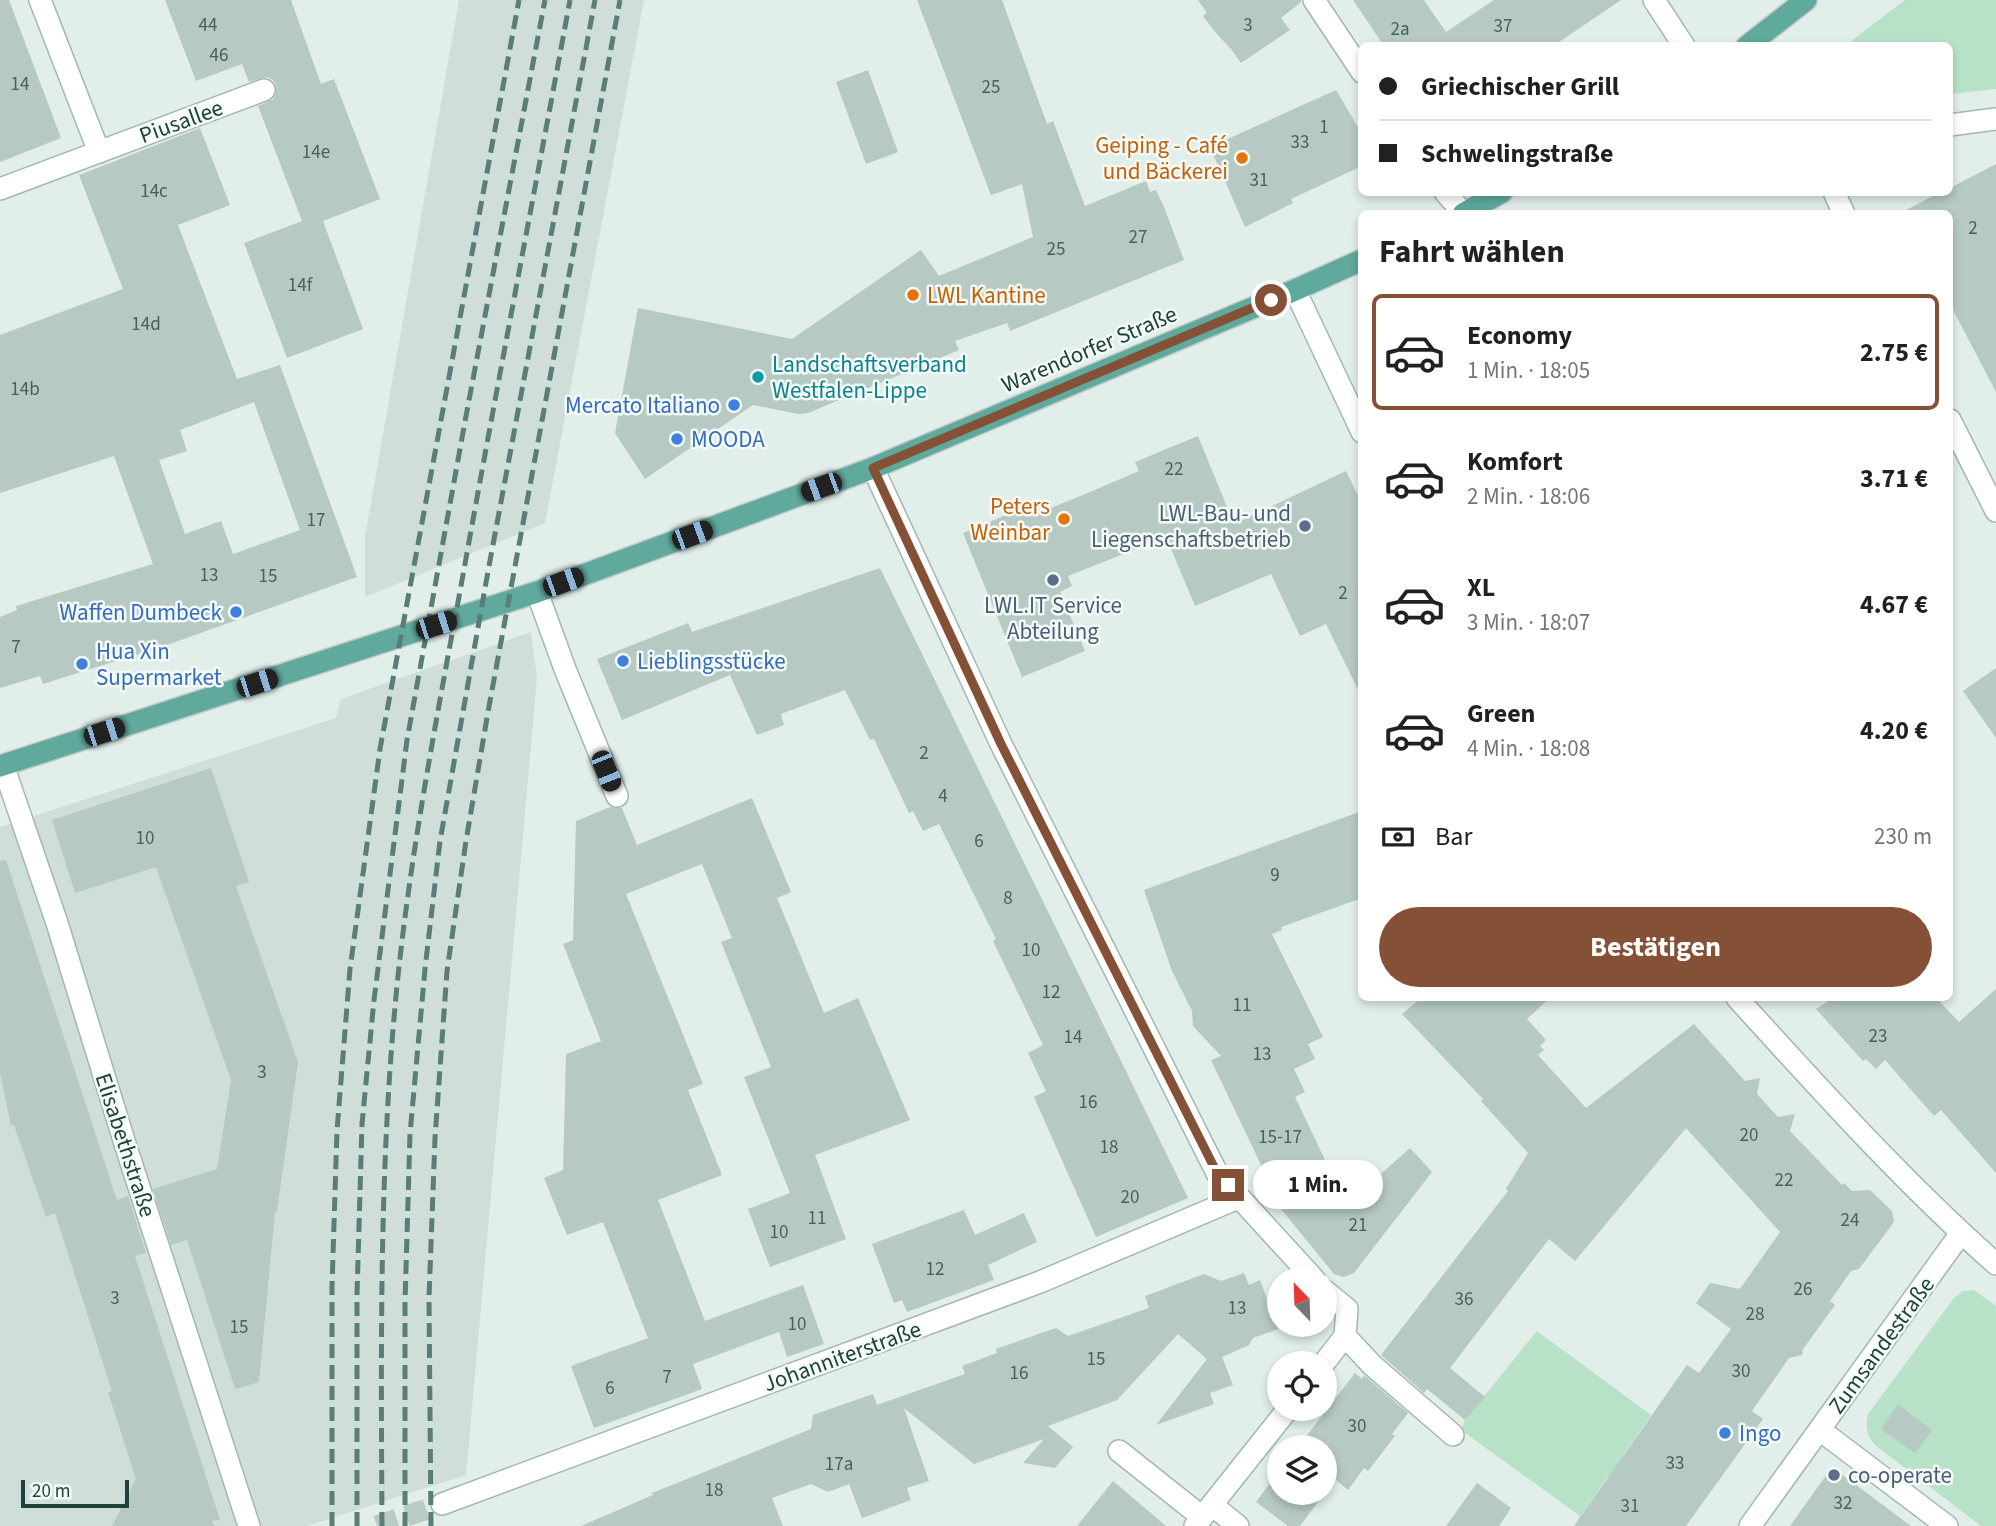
<!DOCTYPE html>
<html lang="de">
<meta charset="utf-8">
<style>
:root{--surface:#fff;--page:#f2f2f2;--text:#202124;--muted:#757577;--line:#e0e0e0;--accent:#845137}
body{margin:0;font-family:"Source Sans 3",sans-serif;background:var(--page);color:var(--text);height:100vh;display:flex;flex-direction:column;font-size:26px;white-space:nowrap}
*{box-sizing:border-box;margin:0}
p{font-size:23px;color:var(--muted)}
.icon{flex:none;width:38px;height:38px;fill:none;stroke:currentColor;stroke-width:2;stroke-linecap:round;stroke-linejoin:round}
.map{position:relative;flex:1;overflow:hidden}
.side{position:absolute;left:1358px;top:210px;width:595px;height:791px;display:flex;flex-direction:column;background:var(--surface);border-radius:10px;box-shadow:0 4px 10px #0003}
.side>*{flex:none}
.banner{position:absolute;left:1358px;top:42px;width:595px;height:154px;border-radius:10px;box-shadow:0 4px 10px #0003;display:grid;align-content:center;height:154px;padding:0 21px;background:var(--surface)}
.needle{width:46px;rotate:337deg}
.controls{position:absolute;left:1267px;top:1267px;display:grid;gap:14px}
.controls a{display:grid;place-items:center;width:70px;height:70px;border-radius:50%;background:var(--surface);box-shadow:0 4px 10px #0003;font-size:35px}
.scale{position:absolute;left:21px;bottom:18px;width:108px;box-sizing:border-box;padding-left:7px;border:4px solid #1f413b;border-top:0;font-size:19px;line-height:24px;white-space:nowrap;color:#1f413b;-webkit-text-stroke:5px #f3faf7;paint-order:stroke}
.end{position:absolute;width:32px;height:32px;margin:-16px;border:9px solid #845137;background:#fff;box-shadow:0 0 0 4px #fff}
.from{border-radius:50%}
.bubble{position:absolute;height:49px;border-radius:24px;background:var(--surface);box-shadow:0 4px 10px #0003;font-size:23px;font-weight:700;line-height:49px;text-align:center}
.car{position:absolute;width:21px;height:42px;margin:-21px -10px;border-radius:9px;box-shadow:0 0 5px 2px #0007;background:linear-gradient(#222 24%,#8ab4d8 0 40%,#222 0 76%,#8ab4d8 0 86%,#222 0)}
.banner b{display:flex;align-items:center;gap:24px;height:66px;font-size:26px}
.banner b+b{border-top:2px solid var(--line)}
.banner i{width:18px;height:18px;background:var(--text)}
ul{padding:0;list-style:none}
li{display:flex;align-items:center;gap:21px;height:116px;margin:0 14px 10px;padding:0 7px;border:4px solid transparent;border-radius:10px}
li div{flex:1}
li b{display:block;font-size:26px}
li em{font-style:normal;font-weight:700}
li.current{border-color:var(--accent)}
li>.icon{width:63px;height:63px;stroke-width:1.5}
h2{padding:0 21px;font-size:32px;line-height:84px}
.pay{display:flex;align-items:center;gap:18px;height:77px;padding:0 21px;font-size:26px}
.pay p{margin-inline-start:auto}
.primary-button{display:flex;gap:14px;margin-top:auto;padding:14px 21px}
.primary-button a{flex:1;height:80px;border-radius:42px;background:var(--accent);color:#fff;font-size:28px;font-weight:700;line-height:80px;text-align:center}
.map>svg:first-child{display:block}
.built{fill:#cfded9}
.green{fill:#b8e2c7}
.building{fill:#b6c9c3;fill-rule:evenodd}
.lines{fill:none;stroke-linecap:round;stroke-linejoin:round}
.minor-tunnel{stroke:#bacbc6;stroke-width:21;stroke-dasharray:21 10;stroke-linecap:butt}
.minor-casing{stroke:#a3b7b1;stroke-width:24}
.major-casing{stroke:#c0cac8;stroke-width:24}
.minor{stroke:#fff;stroke-width:21}
.major{stroke:#60a99d;stroke-width:21}
.rail{stroke:#5a7d77;stroke-width:5;stroke-dasharray:14 7;stroke-linecap:butt}
.route{stroke:#845137;stroke-width:9}
.food-dot{fill:#e8710a;stroke:#f3faf7;stroke-width:2.5}
.culture-dot{fill:#0f9aa8;stroke:#f3faf7;stroke-width:2.5}
.shop-dot{fill:#3f7fe0;stroke:#f3faf7;stroke-width:2.5}
.service-dot{fill:#5c6f8a;stroke:#f3faf7;stroke-width:2.5}
.labels{text-anchor:middle;stroke-width:5;stroke-linejoin:round;paint-order:stroke}
.number-label{font-size:19px;fill:#45635d}
.street-label{font-size:23px;fill:#1f413b;stroke:#f3faf7}
.food-label{font-size:23px;fill:#c56008;stroke:#f3faf7;text-anchor:end}
.culture-label{font-size:23px;fill:#0d838f;stroke:#f3faf7;text-anchor:start}
.shop-label{font-size:23px;fill:#366cbe;stroke:#f3faf7;text-anchor:start}
.service-label{font-size:23px;fill:#4e5e75;stroke:#f3faf7;text-anchor:end}
</style>
<div class="map">
<svg width="1996" height="1526" viewBox="0 0 1996 1526">
<rect width="100%" height="100%" fill="#e1eee9"/>
<g class="built">
<polygon points="459,0 644,0 545,523 365,597 365,537"/>
<polygon points="531,632 537,678 466,1475 307,1526 0,1526 0,827 336,718 341,699"/>
</g>
<g class="green">
<polygon points="1905,0 1996,0 1996,89 1950,94 1950,46 1846,45"/>
<path d="M1974 1290 1996 1306V1526H1981L1875 1445C1867 1435 1865 1428 1868 1414L1954 1298 1963 1291Z"/>
<polygon points="1537,1331 1651,1415 1623,1455 1650,1474 1608,1476 1581,1516 1595,1526 1578,1526 1576,1524 1580,1516 1461,1430 1465,1420"/>
</g>
<g class="building">
<polygon points="0,0 9,0 61,138 0,162"/>
<polygon points="165,0 291,0 321,84 334,79 380,199 323,221 363,329 287,358 244,243 302,221 258,106 274,99 276,86 273,80 267,77 249,82 242,64 196,81"/>
<polygon points="917,0 1002,0 1047,124 1053,121 1085,206 1146,181 1150,192 1156,190 1164,207 1184,260 1010,331 1007,323 955,341 959,350 808,413 799,414 753,405 645,479 615,433 638,308 792,339 921,250 939,276 1033,237 1022,184 991,195"/>
<polygon points="1198,0 1301,0 1301,2 1281,18 1290,30 1241,63 1231,49 1215,32 1203,16 1207,13"/>
<polygon points="1353,0 1424,0 1446,32 1494,0 1621,0 1553,46 1384,46"/>
<polygon points="868,70 898,152 866,164 836,82"/>
<polygon points="1336,90 1362,134 1362,166 1291,199 1293,203 1245,227 1210,147"/>
<path d="M200 128 230 205 178 225 237 379 280 365 357 577 167 645 43 684 40 676 0 688V617L17 610 16 606 153 564 114 456 0 493V335L123 289 79 175ZM254 402 300 530 233 554 221 521 185 534 159 460 187 451 180 430Z"/>
<polygon points="1996,164 1996,392 1950,304 1950,214 1899,214 1940,192 1950,192 1950,188"/>
<polygon points="1198,436 1234,524 1346,471 1362,504 1362,698 1326,624 1300,636 1271,574 1195,606 1166,537 1068,576 1072,586 1060,592 1085,651 1022,677 963,533 1025,507 1029,517 1090,492 1139,471 1135,462"/>
<polygon points="880,568 1188,1198 1096,1237 1034,1097 1046,1091 1028,1053 1043,1045 993,941 996,939 939,824 923,831 913,811 909,813 874,739 870,740 845,690 781,714 784,725 757,735 730,675 622,720 597,659 688,623 692,632"/>
<polygon points="1996,668 1996,738 1963,691"/>
<polygon points="211,768 249,882 236,886 298,1062 277,1211 275,1212 259,1382 235,1389 187,1240 171,1245 153,1189 217,1169 231,1080 156,867 75,893 52,820"/>
<polygon points="752,798 791,892 777,898 824,1013 858,998 910,1120 815,1155 846,1239 770,1267 748,1209 790,1193 744,1077 771,1067 721,942 732,938 702,864 626,894 703,1084 688,1090 722,1175 658,1200 705,1321 803,1285 824,1344 787,1357 779,1332 693,1364 702,1389 594,1428 571,1366 648,1338 603,1222 567,1235 544,1178 563,1170 566,1054 601,1041 563,944 573,940 576,821 610,807 622,808 637,845"/>
<polygon points="1362,811 1362,898 1281,927 1282,930 1272,934 1323,1037 1308,1044 1315,1059 1294,1069 1305,1092 1295,1097 1327,1164 1333,1160 1358,1192 1369,1178 1373,1181 1410,1148 1432,1172 1354,1273 1344,1277 1334,1274 1268,1193 1273,1190 1211,1060 1221,1056 1193,1026 1192,1011 1172,971 1144,890"/>
<polygon points="6,860 117,1200 128,1196 146,1253 135,1256 220,1520 212,1521 214,1526 112,1526 136,1479 108,1392 112,1391 55,1213 46,1217 14,1125 11,1126 0,1073 0,861"/>
<polygon points="1996,989 1996,1173 1941,1110 1934,1116 1885,1060 1876,1069 1866,1059 1863,1061 1816,1009 1833,998 1936,998 1959,1022"/>
<polygon points="1421,998 1550,998 1527,1019 1546,1040 1540,1046 1544,1050 1538,1055 1586,1108 1694,1024 1745,1081 1760,1078 1757,1094 1778,1117 1795,1114 1790,1131 1842,1185 1844,1183 1852,1191 1870,1190 1892,1211 1894,1222 1859,1269 1851,1271 1830,1301 1835,1305 1803,1349 1802,1355 1789,1358 1752,1411 1763,1419 1686,1526 1574,1526 1687,1365 1699,1373 1731,1329 1696,1303 1710,1283 1740,1289 1780,1232 1686,1128 1575,1261 1549,1239 1450,1368 1485,1397 1465,1420 1427,1389 1424,1393 1381,1355 1508,1191 1506,1189 1528,1153 1481,1101 1483,1099 1402,1014"/>
<polygon points="964,1210 975,1235 1024,1213 1037,1242 988,1265 994,1280 907,1312 902,1300 894,1303 872,1244"/>
<polygon points="1244,1273 1249,1285 1260,1280 1278,1329 1253,1338 1249,1345 1222,1357 1233,1385 1210,1393 1214,1404 1156,1425 1207,1359 1178,1334 1117,1400 1048,1426 1073,1447 1055,1468 1023,1463 1044,1439 974,1464 904,1408 929,1481 907,1488 911,1500 862,1518 849,1484 828,1492 811,1484 772,1498 783,1526 581,1526 653,1495 652,1493 811,1429 813,1415 873,1394 877,1405 965,1374 962,1366 997,1353 996,1349 1041,1333 1056,1328 1068,1336 1149,1308 1145,1296 1204,1274 1221,1281"/>
<polygon points="1355,1373 1362,1379 1364,1375 1408,1413 1392,1434 1395,1436 1368,1471 1364,1468 1348,1490 1335,1479 1300,1526 1288,1526 1256,1502 1279,1471 1279,1493 1325,1493 1325,1447 1298,1447"/>
<polygon points="1898,1404 1932,1430 1915,1453 1881,1429"/>
<polygon points="1832,1467 1911,1526 1790,1526"/>
<polygon points="1113,1481 1166,1526 1077,1526"/>
<polygon points="1477,1483 1511,1508 1499,1526 1446,1526"/>
</g>
<g class="lines">
<polyline class="minor-tunnel" points="377,1526 442,1504"/>
<g class="minor-casing">
<g id="minor">
<polyline points="40,0 99,152"/>
<polyline points="1314,0 1362,72"/>
<polyline points="1654,0 1684,46"/>
<polyline points="1950,125 1996,119"/>
<polyline points="0,189 264,90"/>
<polyline points="1445,192 1463,213"/>
<polyline points="1834,192 1844,214"/>
<polyline points="1295,290 1362,432"/>
<polyline points="1950,420 1996,511"/>
<polyline points="873,468 1001,744 1217,1173 1314,1279"/>
<polyline points="537,592 565,669 617,796"/>
<polyline points="3,765 57,923 126,1147 249,1526"/>
<path d="M1737 998C1820 1089 1903 1182 1996 1264"/>
<polyline points="1325,1291 1347,1309 1345,1336 1372,1365 1453,1435"/>
<polyline points="1324,1363 1345,1336"/>
<polyline points="1820,1430 1947,1526"/>
<polyline points="1119,1451 1202,1517"/>
<polyline points="442,1504 1040,1282 1238,1198"/>
<polyline points="1212,1505 1238,1526"/>
<polyline points="1195,1526 1288,1409"/>
<polyline points="1750,1526 1961,1233"/>
</g>
</g>
<g class="major-casing">
<g id="major">
<polyline points="1747,46 1806,0"/>
<polyline points="1463,214 1502,192"/>
<polyline points="0,766 537,592 873,468 1295,290 1362,260"/>
</g>
</g>
<use href="#minor" class="minor"/>
<use href="#major" class="major"/>
<g class="rail">
<polyline points="332,1526 332,1287 337,1130 350,969 380,749 519,0"/>
<polyline points="357,1526 357,1295 362,1124 374,1000 407,740 466,416 545,0"/>
<path d="M382 1526C381 1343 379 1159 398 976 412 845 437 716 461 586 496 391 534 195 570 0"/>
<polyline points="405,1526 405,1303 410,1134 425,969 440,841 489,566 595,0"/>
<polyline points="431,1526 429,1298 435,1138 447,971 466,841 488,712 620,0"/>
</g>
</g>
<g class="lines">
<polyline class="route" points="1228,1185 1217,1173 1001,744 873,468 1271,300"/>
</g>
<g class="food-dot">
<circle cx="1242" cy="158" r="7"/>
<circle cx="913" cy="295" r="7"/>
<circle cx="1064" cy="519" r="7"/>
</g>
<circle class="culture-dot" cx="758" cy="377" r="7"/>
<g class="shop-dot">
<circle cx="734" cy="405" r="7"/>
<circle cx="677" cy="439" r="7"/>
<circle cx="236" cy="612" r="7"/>
<circle cx="623" cy="661" r="7"/>
<circle cx="82" cy="664" r="7"/>
<circle cx="1725" cy="1433" r="7"/>
</g>
<g class="service-dot">
<circle cx="1305" cy="526" r="7"/>
<circle cx="1053" cy="580" r="7"/>
<circle cx="1834" cy="1475" r="7"/>
</g>
<g class="labels">
<g class="number-label">
<text x="208" y="31">44</text>
<text x="1248" y="31">3</text>
<text x="1503" y="32">37</text>
<text x="1400" y="35">2a</text>
<text x="219" y="61">46</text>
<text x="20" y="90">14</text>
<text x="991" y="93">25</text>
<text x="1324" y="133">1</text>
<text x="1300" y="148">33</text>
<text x="316" y="158">14e</text>
<text x="1259" y="186">31</text>
<text x="154" y="197">14c</text>
<text x="1973" y="234">2</text>
<text x="1138" y="243">27</text>
<text x="1056" y="255">25</text>
<text x="300" y="291">14f</text>
<text x="146" y="330">14d</text>
<text x="25" y="395">14b</text>
<text x="1174" y="475">22</text>
<text x="316" y="526">17</text>
<text x="209" y="581">13</text>
<text x="268" y="582">15</text>
<text x="1343" y="599">2</text>
<text x="16" y="653">7</text>
<text x="924" y="759">2</text>
<text x="943" y="802">4</text>
<text x="145" y="844">10</text>
<text x="979" y="847">6</text>
<text x="1275" y="881">9</text>
<text x="1008" y="904">8</text>
<text x="1031" y="956">10</text>
<text x="1051" y="998">12</text>
<text x="1242" y="1011">11</text>
<text x="1878" y="1042">23</text>
<text x="1073" y="1043">14</text>
<text x="1262" y="1060">13</text>
<text x="262" y="1078">3</text>
<text x="1088" y="1108">16</text>
<text x="1749" y="1141">20</text>
<text x="1280" y="1143">15-17</text>
<text x="1109" y="1153">18</text>
<text x="1784" y="1186">22</text>
<text x="1130" y="1203">20</text>
<text x="817" y="1224">11</text>
<text x="1850" y="1226">24</text>
<text x="1358" y="1231">21</text>
<text x="779" y="1238">10</text>
<text x="935" y="1275">12</text>
<text x="1803" y="1295">26</text>
<text x="115" y="1304">3</text>
<text x="1464" y="1305">36</text>
<text x="1237" y="1314">13</text>
<text x="1755" y="1320">28</text>
<text x="797" y="1330">10</text>
<text x="239" y="1333">15</text>
<text x="1096" y="1365">15</text>
<text x="1741" y="1377">30</text>
<text x="1019" y="1379">16</text>
<text x="667" y="1383">7</text>
<text x="610" y="1394">6</text>
<text x="1357" y="1432">30</text>
<text x="1675" y="1469">33</text>
<text x="839" y="1470">17a</text>
<text x="714" y="1496">18</text>
<text x="1843" y="1509">32</text>
<text x="1630" y="1512">31</text>
</g>
<g class="street-label">
<text transform="translate(181 121) rotate(-20)" y="8">Piusallee</text>
<text transform="translate(1089 349) rotate(-23)" y="8">Warendorfer Straße</text>
<text transform="translate(126 1145) rotate(72)" y="8">Elisabethstraße</text>
<text transform="translate(1881 1345) rotate(-54)" y="8">Zumsandestraße</text>
<text transform="translate(842 1356) rotate(-20)" y="8">Johanniterstraße</text>
</g>
<g class="food-label">
<text x="1228" y="153">Geiping - Café<tspan x="1228" dy="26">und Bäckerei</tspan></text>
<text x="927" y="303" text-anchor="start">LWL Kantine</text>
<text x="1050" y="514">Peters<tspan x="1050" dy="26">Weinbar</tspan></text>
</g>
<g class="culture-label">
<text x="772" y="372">Landschaftsverband<tspan x="772" dy="26">Westfalen-Lippe</tspan></text>
</g>
<g class="shop-label">
<text x="720" y="413" text-anchor="end">Mercato Italiano</text>
<text x="691" y="447">MOODA</text>
<text x="222" y="620" text-anchor="end">Waffen Dumbeck</text>
<text x="96" y="659">Hua Xin<tspan x="96" dy="26">Supermarket</tspan></text>
<text x="637" y="669">Lieblingsstücke</text>
<text x="1739" y="1441">Ingo</text>
</g>
<g class="service-label">
<text x="1291" y="521">LWL-Bau- und<tspan x="1291" dy="26">Liegenschaftsbetrieb</tspan></text>
<text x="1053" y="613" text-anchor="middle">LWL.IT Service<tspan x="1053" dy="26">Abteilung</tspan></text>
<text x="1848" y="1483" text-anchor="start">co-operate</text>
</g>
</g>
</svg>
<div class="controls">
<a><svg class="needle" viewBox="-14 -14 28 28"><path d="M0-13l5 13h-10z" fill="#e53935"/><path d="M0 13l5-13h-10z" fill="#757577"/></svg></a>
<a><svg class="icon" aria-label="locate" viewBox="0 0 24 24"><circle cx="12" cy="12" r="6"/><path d="M12 2v4M12 18v4M2 12h4M18 12h4"/></svg></a>
<a><svg class="icon" aria-label="layers" viewBox="0 0 24 24"><path d="M12 4l9 5-9 5-9-5zM3 14l9 5 9-5"/></svg></a>
</div>
<div class="scale">20 m</div>
<i class="end from" style="left:1271px;top:300px"></i>
<i class="end" style="left:1228px;top:1185px"></i>
<div class="bubble" style="left:1253px;top:1160px;width:130px">1 Min.</div>
<i class="car" style="left:821px;top:487px;rotate:250deg"></i>
<i class="car" style="left:692px;top:535px;rotate:70deg"></i>
<i class="car" style="left:563px;top:582px;rotate:70deg"></i>
<i class="car" style="left:436px;top:625px;rotate:72deg"></i>
<i class="car" style="left:257px;top:683px;rotate:72deg"></i>
<i class="car" style="left:104px;top:732px;rotate:72deg"></i>
<i class="car" style="left:606px;top:771px;rotate:158deg"></i>
<div class="banner">
<b><i class="from"></i>Griechischer Grill</b>
<b><i></i>Schwelingstraße</b>
</div>
<section class="side">
<h2>Fahrt wählen</h2>
<ul>
<li class="current"><svg class="icon" aria-label="car" viewBox="0 0 24 24"><path d="M5 17H2v-5l4-1 3-4h7l3 4 3 1v5h-3M9 17h6M6 11h13"/><circle cx="7" cy="17" r="2"/><circle cx="17" cy="17" r="2"/></svg><div><b>Economy</b><p>1 Min. · 18:05</p></div><em>2.75 €</em></li>
<li><svg class="icon" aria-label="car" viewBox="0 0 24 24"><path d="M5 17H2v-5l4-1 3-4h7l3 4 3 1v5h-3M9 17h6M6 11h13"/><circle cx="7" cy="17" r="2"/><circle cx="17" cy="17" r="2"/></svg><div><b>Komfort</b><p>2 Min. · 18:06</p></div><em>3.71 €</em></li>
<li><svg class="icon" aria-label="car" viewBox="0 0 24 24"><path d="M5 17H2v-5l4-1 3-4h7l3 4 3 1v5h-3M9 17h6M6 11h13"/><circle cx="7" cy="17" r="2"/><circle cx="17" cy="17" r="2"/></svg><div><b>XL</b><p>3 Min. · 18:07</p></div><em>4.67 €</em></li>
<li><svg class="icon" aria-label="car" viewBox="0 0 24 24"><path d="M5 17H2v-5l4-1 3-4h7l3 4 3 1v5h-3M9 17h6M6 11h13"/><circle cx="7" cy="17" r="2"/><circle cx="17" cy="17" r="2"/></svg><div><b>Green</b><p>4 Min. · 18:08</p></div><em>4.20 €</em></li>
</ul>
<div class="pay"><svg class="icon" aria-label="cash" viewBox="0 0 24 24"><path d="M3 7h18v10H3z"/><circle cx="12" cy="12" r="2"/></svg>Bar<p>230 m</p></div>
<div class="primary-button"><a>Bestätigen</a></div>
</section>
</div>
